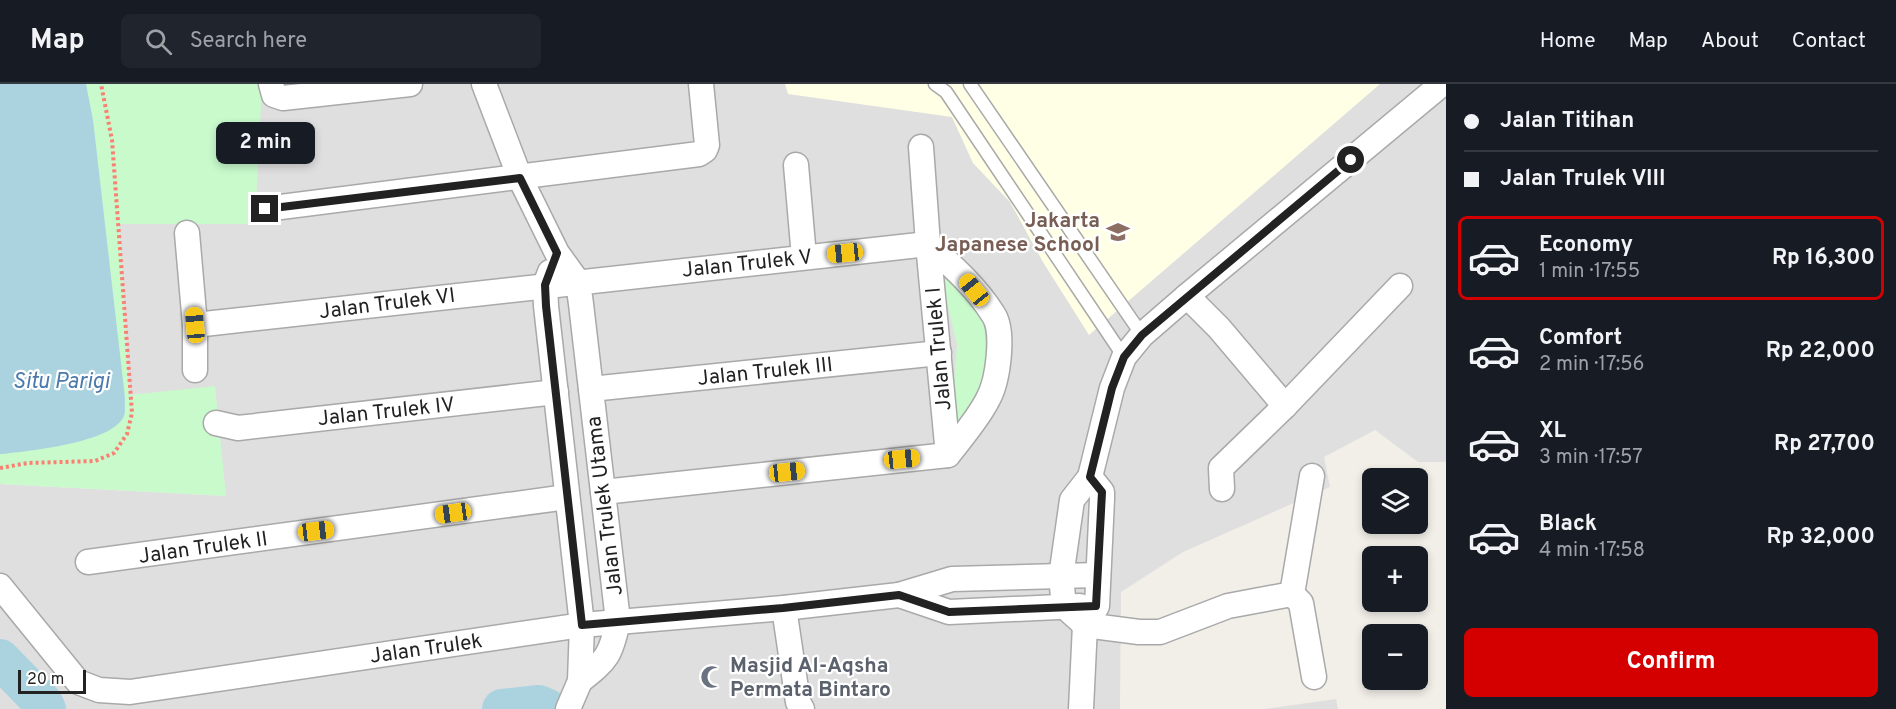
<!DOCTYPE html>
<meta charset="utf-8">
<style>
:root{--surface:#171b24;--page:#20242c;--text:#f1f3f6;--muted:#9ea1a6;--line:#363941;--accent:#d40000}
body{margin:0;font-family:Overpass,sans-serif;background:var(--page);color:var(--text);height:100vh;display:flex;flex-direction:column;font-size:22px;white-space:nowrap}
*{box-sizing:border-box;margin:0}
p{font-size:20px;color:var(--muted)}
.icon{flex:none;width:33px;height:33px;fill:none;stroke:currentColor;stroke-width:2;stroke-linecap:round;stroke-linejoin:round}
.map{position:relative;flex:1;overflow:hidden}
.drawer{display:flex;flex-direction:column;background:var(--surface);width:450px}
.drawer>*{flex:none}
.guide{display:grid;align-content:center;height:132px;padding:0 18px;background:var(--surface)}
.buttons{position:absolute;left:1362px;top:384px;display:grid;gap:12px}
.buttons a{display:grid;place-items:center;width:66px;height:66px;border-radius:9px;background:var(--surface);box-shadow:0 3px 9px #0003;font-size:30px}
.scale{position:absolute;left:18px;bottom:15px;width:68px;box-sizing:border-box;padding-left:6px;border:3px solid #222;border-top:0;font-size:16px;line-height:21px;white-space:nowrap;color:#222;-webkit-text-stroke:4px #fff;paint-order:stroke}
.end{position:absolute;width:27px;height:27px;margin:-14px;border:8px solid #222;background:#fff;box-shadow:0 0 0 3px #fff}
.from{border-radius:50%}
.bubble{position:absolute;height:42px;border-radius:9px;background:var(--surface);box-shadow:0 3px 9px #0003;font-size:20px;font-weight:700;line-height:42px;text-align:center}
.car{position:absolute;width:18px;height:36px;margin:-18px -9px;border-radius:8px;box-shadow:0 0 4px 2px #0007;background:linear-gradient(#f5c518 24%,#345 0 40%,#f5c518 0 76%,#345 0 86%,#f5c518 0)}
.guide b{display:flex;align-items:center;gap:21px;height:57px;font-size:22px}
.guide b+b{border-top:2px solid var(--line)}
.guide i{width:15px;height:15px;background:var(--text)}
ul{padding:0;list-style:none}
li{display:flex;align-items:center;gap:18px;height:84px;margin:0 12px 9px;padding:0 6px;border:3px solid transparent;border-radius:9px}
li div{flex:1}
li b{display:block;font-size:22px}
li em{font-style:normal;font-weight:700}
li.current{border-color:var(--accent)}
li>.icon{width:54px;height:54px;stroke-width:1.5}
.primary-button{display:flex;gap:12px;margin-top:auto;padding:12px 18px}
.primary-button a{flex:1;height:69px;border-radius:9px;background:var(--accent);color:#fff;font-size:24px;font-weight:700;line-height:69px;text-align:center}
header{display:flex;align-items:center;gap:36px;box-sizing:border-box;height:84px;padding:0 30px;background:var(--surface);border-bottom:2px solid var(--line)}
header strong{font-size:28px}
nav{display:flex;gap:33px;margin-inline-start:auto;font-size:21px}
.search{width:420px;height:54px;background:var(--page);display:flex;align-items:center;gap:15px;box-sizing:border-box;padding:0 21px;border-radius:9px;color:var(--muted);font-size:22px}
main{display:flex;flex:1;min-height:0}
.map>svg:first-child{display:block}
.residential{fill:#e0dfdf}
.education{fill:#ffffe5}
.park{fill:#c8facc}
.water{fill:#aad3df}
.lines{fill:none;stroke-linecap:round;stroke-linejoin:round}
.river{stroke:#aad3df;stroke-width:40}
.service-casing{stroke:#a9a9a9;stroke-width:15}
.minor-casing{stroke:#a9a9a9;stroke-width:27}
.path{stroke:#fa8072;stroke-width:4;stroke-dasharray:3 3;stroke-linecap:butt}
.service{stroke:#fff;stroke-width:12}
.minor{stroke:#fff;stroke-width:24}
.route{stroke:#222;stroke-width:8}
.labels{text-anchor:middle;stroke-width:4.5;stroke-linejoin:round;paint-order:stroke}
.education-label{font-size:21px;font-weight:bold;fill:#785e54;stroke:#fff;text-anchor:end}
.street-label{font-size:21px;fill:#222;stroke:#fff}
.worship-label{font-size:21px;font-weight:bold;fill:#5b616d;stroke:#fff;text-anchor:start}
.water-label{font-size:22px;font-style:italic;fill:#4a7aab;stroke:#fff}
</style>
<header>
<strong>Map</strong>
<div class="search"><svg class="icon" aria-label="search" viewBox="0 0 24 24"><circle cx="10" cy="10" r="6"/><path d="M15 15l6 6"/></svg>Search here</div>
<nav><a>Home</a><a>Map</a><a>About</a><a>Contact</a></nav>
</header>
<main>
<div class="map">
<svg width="1446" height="625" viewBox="0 0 1446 625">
<rect width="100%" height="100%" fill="#f2efe9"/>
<g class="residential">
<polygon points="262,0 1446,0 1446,378 1418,378 1375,346 1324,373 1330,403 1183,468 1121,508 1120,625 0,625 0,400 226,412 129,311 119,138"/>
<polygon points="1336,615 1338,625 1265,625"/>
</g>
<polygon class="education" points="785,0 1380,0 1089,251 1043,178 1010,118 973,79 952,33 788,10"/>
<g class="park">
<polygon points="0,0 262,0 255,140 119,140 129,311 215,302 226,412 0,400"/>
<polygon points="934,163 996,235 985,317 948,371 957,261"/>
</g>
<path class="water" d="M0 0H86L93 36 125 314C124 319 126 328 124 332 113 359 28 367 2 370H0Z"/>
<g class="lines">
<g class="river">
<polyline points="0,575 43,619 46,625"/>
<polyline points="502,625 539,621 548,625"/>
</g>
<g class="service-casing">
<g id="service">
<polyline points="935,0 946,8 1124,273"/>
<polyline points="970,0 1142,251"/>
</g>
</g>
<g class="minor-casing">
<g id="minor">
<polyline points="271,0 274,11 283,14 410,0"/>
<path d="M484 0 520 94 557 169 578 198 581 220 618 537C611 571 607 576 580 597"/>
<polyline points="921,63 928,160 948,371"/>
<polyline points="796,81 804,173"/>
<polyline points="265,125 699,70 705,66 707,61 701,0"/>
<polyline points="187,149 195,241 195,286"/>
<polyline points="550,188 545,201 546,222 582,541 580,597 568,625"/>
<polyline points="1187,212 1219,244 1285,322"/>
<polyline points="195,241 928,160"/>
<polyline points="591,305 939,269"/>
<polyline points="216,339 238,344 556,308"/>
<polyline points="1222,405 1221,384 1285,322 1400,202"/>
<path d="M603 408 948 371C962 353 978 335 988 315 998 297 1005 247 993 230 976 203 951 181 928 160"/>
<polyline points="88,478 567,413"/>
<polyline points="0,502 78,598 99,606 130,608 582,541 784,524 899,511 952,495 1097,491"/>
<polyline points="1292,510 1312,392"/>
<polyline points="899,511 949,528 1080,522"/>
<polyline points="784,524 798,618 802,625"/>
<polyline points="1085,541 1064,522 1061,493 1072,416 1090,393 1112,304 1124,273 1142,251 1187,212 1442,0"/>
<polyline points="1085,541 1139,548 1160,548 1228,522 1292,510 1301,519 1314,593"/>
<polyline points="1081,625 1085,541 1097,522 1102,415 1102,408 1090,393"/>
</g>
</g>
<polyline class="path" points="0,384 28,379 95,377 114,369 127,350 132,329 112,56 101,0"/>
<use href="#service" class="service"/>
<use href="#minor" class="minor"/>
</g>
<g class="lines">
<polyline class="route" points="265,125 520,94 557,169 545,201 546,222 582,541 783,524 899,511 949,528 1096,522 1102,408 1090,393 1112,304 1124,273 1142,251 1351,76"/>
</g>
<defs>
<g id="school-bare" transform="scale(1.8)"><path d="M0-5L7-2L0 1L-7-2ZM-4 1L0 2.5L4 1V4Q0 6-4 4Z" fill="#8d6e63" stroke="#fff" stroke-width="2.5" paint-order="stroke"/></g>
<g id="mosque-bare" transform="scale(1.8)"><path d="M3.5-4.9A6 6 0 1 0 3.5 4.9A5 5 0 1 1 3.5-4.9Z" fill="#6b7280" stroke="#fff" stroke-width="2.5" paint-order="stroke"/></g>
</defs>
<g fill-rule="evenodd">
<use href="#school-bare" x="1118" y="148"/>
<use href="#mosque-bare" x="712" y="593"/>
</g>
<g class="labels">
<g class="education-label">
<text x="1100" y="143">Jakarta<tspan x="1100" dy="24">Japanese School</tspan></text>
</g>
<g class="street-label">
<text transform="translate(747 179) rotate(-6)" y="7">Jalan Trulek V</text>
<text transform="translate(387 219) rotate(-7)" y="7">Jalan Trulek VI</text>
<text transform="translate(938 265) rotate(-95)" y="7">Jalan Trulek I</text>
<text transform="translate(765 287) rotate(-6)" y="7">Jalan Trulek III</text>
<text transform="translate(386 327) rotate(-6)" y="7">Jalan Trulek IV</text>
<text transform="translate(604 422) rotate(-97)" y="7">Jalan Trulek Utama</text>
<text transform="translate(203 463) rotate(-8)" y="7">Jalan Trulek II</text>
<text transform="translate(426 564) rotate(-8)" y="7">Jalan Trulek</text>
</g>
<g class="worship-label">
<text x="730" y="588">Masjid Al-Aqsha<tspan x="730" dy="24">Permata Bintaro</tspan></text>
</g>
<g class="water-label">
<text x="61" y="304">Situ Parigi</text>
</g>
</g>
</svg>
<div class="buttons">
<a><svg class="icon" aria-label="layers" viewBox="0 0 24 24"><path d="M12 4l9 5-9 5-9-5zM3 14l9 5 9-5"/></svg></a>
<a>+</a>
<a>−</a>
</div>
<div class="scale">20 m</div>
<i class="end from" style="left:1351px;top:76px"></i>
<i class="end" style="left:265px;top:125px"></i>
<div class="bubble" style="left:216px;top:38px;width:99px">2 min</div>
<i class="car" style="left:845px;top:169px;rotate:264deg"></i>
<i class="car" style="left:974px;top:206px;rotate:321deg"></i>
<i class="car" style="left:195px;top:241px;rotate:355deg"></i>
<i class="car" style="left:902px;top:375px;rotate:84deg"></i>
<i class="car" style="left:787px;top:388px;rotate:84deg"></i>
<i class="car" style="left:453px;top:429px;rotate:262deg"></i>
<i class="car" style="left:316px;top:447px;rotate:83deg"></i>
</div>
<section class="drawer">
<div class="guide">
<b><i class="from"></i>Jalan Titihan</b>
<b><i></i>Jalan Trulek VIII</b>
</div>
<ul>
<li class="current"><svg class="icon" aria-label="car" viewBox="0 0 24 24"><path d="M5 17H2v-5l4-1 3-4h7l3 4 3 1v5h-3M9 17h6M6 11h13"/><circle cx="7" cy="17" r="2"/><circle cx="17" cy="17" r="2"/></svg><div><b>Economy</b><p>1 min · 17:55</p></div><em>Rp 16,300</em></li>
<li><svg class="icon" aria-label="car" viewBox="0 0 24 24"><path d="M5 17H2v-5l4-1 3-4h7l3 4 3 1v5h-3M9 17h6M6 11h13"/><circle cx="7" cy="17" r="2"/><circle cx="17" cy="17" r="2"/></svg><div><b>Comfort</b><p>2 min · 17:56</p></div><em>Rp 22,000</em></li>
<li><svg class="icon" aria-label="car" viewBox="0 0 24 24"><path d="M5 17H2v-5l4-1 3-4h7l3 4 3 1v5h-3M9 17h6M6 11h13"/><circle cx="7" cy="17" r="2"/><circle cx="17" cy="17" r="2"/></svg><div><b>XL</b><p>3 min · 17:57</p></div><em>Rp 27,700</em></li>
<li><svg class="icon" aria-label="car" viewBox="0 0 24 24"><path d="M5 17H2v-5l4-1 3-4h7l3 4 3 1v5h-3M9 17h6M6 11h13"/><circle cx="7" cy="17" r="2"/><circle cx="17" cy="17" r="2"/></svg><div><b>Black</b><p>4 min · 17:58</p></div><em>Rp 32,000</em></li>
</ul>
<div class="primary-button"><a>Confirm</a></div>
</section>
</main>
